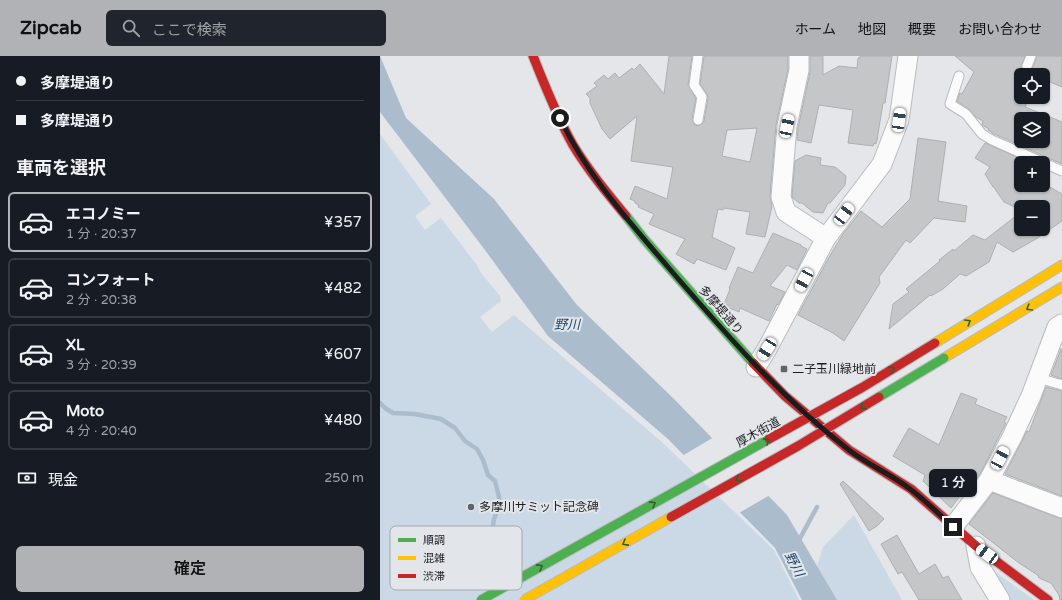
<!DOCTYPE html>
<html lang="ja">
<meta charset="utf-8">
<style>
:root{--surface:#171b24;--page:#20242c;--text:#f1f3f6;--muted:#9ea1a6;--line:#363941;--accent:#b0b2b5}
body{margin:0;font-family:"Varela Round","Noto Sans JP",sans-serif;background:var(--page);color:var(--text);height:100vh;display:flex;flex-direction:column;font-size:15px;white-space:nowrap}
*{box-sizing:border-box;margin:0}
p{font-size:13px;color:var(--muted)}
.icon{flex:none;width:22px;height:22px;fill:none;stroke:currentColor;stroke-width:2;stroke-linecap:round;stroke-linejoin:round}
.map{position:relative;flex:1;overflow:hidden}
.drawer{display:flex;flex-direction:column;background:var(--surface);width:380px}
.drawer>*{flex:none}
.top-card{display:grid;align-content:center;height:88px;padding:0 16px;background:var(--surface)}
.tools{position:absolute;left:634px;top:12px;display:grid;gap:8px}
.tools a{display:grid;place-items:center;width:36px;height:36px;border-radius:6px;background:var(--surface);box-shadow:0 1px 3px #0004;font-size:20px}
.end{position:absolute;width:18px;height:18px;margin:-9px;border:5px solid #1b1c1e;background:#fff;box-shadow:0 0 0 2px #fff}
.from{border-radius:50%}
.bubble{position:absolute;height:28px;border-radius:6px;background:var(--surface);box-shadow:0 1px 3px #0004;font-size:13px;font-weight:600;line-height:28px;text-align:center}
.car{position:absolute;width:12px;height:24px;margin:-12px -6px;border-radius:5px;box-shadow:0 0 3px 1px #0007;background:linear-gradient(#fff 24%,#345 0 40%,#fff 0 76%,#345 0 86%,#fff 0)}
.top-card b{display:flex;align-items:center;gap:14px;height:38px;font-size:15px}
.top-card b+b{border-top:1px solid var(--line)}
.top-card i{width:10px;height:10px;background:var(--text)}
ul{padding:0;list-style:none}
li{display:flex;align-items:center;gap:12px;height:60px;margin:0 8px 6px;padding:0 8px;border:2px solid var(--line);border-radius:6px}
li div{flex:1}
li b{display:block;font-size:15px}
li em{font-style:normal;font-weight:600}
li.current{border-color:var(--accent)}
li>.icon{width:36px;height:36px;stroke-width:1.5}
h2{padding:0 16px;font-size:18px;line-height:48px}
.pay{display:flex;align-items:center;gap:10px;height:44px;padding:0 16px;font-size:15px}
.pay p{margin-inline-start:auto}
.primary-button{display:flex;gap:8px;margin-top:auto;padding:8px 16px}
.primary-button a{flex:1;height:46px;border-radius:6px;background:var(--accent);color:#111;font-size:16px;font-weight:600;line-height:46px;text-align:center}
header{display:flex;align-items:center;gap:24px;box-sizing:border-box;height:56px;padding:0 20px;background:var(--accent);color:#111}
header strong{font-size:19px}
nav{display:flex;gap:22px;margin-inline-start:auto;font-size:14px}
.search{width:280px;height:36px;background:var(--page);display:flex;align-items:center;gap:10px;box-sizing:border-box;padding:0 14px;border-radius:6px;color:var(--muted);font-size:15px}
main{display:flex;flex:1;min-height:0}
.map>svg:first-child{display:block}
.green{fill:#cbd8e5}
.water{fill:#abbccc}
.pier{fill:#e4e6e9}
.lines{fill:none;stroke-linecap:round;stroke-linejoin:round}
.stream{stroke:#abbccc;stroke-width:4.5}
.building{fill:#c4c6c8;stroke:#aeafb1;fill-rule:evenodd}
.lane-casing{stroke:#babbbd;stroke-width:11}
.street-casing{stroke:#babbbd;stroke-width:21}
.fast-casing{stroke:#babbbd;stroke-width:11}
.slow-casing{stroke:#babbbd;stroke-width:11}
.jam-casing{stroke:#babbbd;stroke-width:11}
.lane{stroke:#fbfbfc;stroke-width:9}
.street{stroke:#fbfbfc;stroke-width:19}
.fast{stroke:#4caf50;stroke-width:9}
.slow{stroke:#ffc107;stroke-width:9}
.jam{stroke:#c62828;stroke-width:9}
.fast-bridge-casing{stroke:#babbbd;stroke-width:11;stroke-linecap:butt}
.slow-bridge-casing{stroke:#babbbd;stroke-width:11;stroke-linecap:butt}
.jam-bridge-casing{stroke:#babbbd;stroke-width:11;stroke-linecap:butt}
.fast-bridge{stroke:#4caf50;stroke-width:9}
.slow-bridge{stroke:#ffc107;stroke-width:9}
.jam-bridge{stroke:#c62828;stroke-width:9}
.oneway{stroke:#315e34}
.route{stroke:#1b1c1e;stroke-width:5}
.poi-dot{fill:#616365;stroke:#e2e6eb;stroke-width:1.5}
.labels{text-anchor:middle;stroke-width:4;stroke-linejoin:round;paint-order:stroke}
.street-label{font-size:12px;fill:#1b1c1e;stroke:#e2e6eb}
.poi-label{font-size:12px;fill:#1b1c1e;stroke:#e2e6eb;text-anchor:start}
.water-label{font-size:13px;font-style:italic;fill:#1e4465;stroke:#e2e6eb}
.key{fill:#e2e6eb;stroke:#a6a9ae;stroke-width:1}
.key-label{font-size:11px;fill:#1b1c1e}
</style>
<header>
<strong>Zipcab</strong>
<div class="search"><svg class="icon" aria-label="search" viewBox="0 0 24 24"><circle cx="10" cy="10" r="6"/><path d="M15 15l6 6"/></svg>ここで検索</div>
<nav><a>ホーム</a><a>地図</a><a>概要</a><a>お問い合わせ</a></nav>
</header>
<main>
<section class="drawer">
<div class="top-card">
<b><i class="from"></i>多摩堤通り</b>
<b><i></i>多摩堤通り</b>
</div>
<h2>車両を選択</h2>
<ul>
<li class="current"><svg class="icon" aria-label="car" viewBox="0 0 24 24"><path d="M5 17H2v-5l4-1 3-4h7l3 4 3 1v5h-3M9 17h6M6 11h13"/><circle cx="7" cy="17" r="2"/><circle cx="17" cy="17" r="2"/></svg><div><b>エコノミー</b><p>1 分 · 20:37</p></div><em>¥357</em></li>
<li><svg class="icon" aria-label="car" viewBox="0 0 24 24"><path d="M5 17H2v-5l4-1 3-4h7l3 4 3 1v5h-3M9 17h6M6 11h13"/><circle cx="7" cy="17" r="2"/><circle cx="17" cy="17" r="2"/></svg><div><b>コンフォート</b><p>2 分 · 20:38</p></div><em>¥482</em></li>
<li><svg class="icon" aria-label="car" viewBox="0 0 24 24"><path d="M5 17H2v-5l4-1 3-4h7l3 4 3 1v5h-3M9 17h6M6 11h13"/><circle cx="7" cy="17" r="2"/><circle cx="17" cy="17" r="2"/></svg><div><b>XL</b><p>3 分 · 20:39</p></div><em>¥607</em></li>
<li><svg class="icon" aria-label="car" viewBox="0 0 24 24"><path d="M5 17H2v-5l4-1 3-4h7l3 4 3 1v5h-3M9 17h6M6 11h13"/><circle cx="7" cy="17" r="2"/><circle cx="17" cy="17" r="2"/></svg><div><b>Moto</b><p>4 分 · 20:40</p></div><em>¥480</em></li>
</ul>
<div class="pay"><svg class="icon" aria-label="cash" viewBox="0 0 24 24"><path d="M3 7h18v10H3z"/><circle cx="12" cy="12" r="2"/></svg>現金<p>250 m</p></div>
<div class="primary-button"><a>確定</a></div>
</section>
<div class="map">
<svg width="682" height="544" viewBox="0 0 682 544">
<rect width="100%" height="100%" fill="#e4e6e9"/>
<g class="green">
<polygon points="0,78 51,148 35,160 45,174 61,162 96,208 101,217 120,240 121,245 100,261 112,276 134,259 284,388 394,494 419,544 0,544"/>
<polygon points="474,459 522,544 456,544 437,511 443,491"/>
<polygon points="611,513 654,544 627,544"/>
</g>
<polygon class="water" points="0,0 26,62 114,143 197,249 294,343 407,459 457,544 422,544 395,492 288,383 168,280 105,194 0,56"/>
<polygon class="pier" points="334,381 390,439 359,457 302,400"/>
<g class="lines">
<g class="stream">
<polyline points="0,347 5,352 13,357 35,358 61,363 75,372 85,385 97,393 103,404 108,419 115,425 119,441 119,449 114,463 112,476 115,492 127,506 136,512 139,517"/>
<polyline points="57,478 61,479 79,480 84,486 87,492 95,497 99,503 101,517 105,520 121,526"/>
<polyline points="418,486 437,451"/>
</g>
</g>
<g class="building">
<path d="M289 0H312L308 29 316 42 312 63 314 68 317 70 322 68 324 65 328 42 327 38 320 28 324 0H408V13L396 69 390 140 392 150 385 181 366 178 370 156 344 152 343 154 338 153 332 181 355 192 346 214 317 203 314 208 296 198 305 183 269 168 274 158 258 151 259 149 255 147V145L250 143 255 130 287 143 293 111 251 105 257 60 230 83 222 73 210 47V42L206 38 217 30 214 27 224 19 228 23 235 17 239 22 252 12 254 14 260 8 284 38ZM377 72 370 106 342 100 347 74Z"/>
<polygon points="430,0 443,0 443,19 459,10 477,12 478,2 480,2 480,0 512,0 505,47 503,47 497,84 496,88 494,87 493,90 468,87 473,54 439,49 431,87 417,84 418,72 430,16"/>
<path d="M575 0H645L641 11 644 15 647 16 652 13 657 0H682V31L663 23V19H641V41H649L645 51 682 66V108L612 77V76L608 74 609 73 602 69 603 65 596 61 589 53 577 45 580 37 582 38 594 16ZM641 63H663V85H641Z"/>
<polygon points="538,82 566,86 558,145 587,150 585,166 554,162 530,187 526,184 499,221 500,227 464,285 453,277 418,259 448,203 463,178 481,155 502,171 530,143"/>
<polygon points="605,87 646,105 645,107 641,107 641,129 663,129 663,127 682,138 682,165 656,183 633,196 617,186 609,206 586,220 580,218 563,233 551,240 550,239 509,273 513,248 529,236 526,233 560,205 559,204 573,193 574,195 593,179 605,184 641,156 641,173 663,173 663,151 641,151 641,154 624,146 613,130 613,131 605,118 610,111 595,102"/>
<polygon points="426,99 441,102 440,109 455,111 466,120 465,129 450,147 448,147 443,157 433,156 422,147 419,147 413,142 412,140 415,105"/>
<polygon points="393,177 421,189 421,190 427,193 417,214 407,209 390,230 405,236 398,249 397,248 389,265 360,252 359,256 347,251 348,249 344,248 350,233 349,232 358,211 373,217"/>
<polygon points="681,293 682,293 682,323 671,319"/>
<polygon points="666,331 682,335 682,440 625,418 647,375 649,376"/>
<polygon points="581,337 597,343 595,348 627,361 624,366 626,367 600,418 589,432 589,428 571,452 543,425 545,419 513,400 529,372 559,389"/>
<polygon points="463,425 504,463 497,470 489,475 460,428"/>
<polygon points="613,437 682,463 682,544 680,544 679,539 671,527 661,523 658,521 659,520 639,507 589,468"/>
<polygon points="517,479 539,518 555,508 563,522 568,520 582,544 539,544 522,516 518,518 501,488"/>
</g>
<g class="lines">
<g class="lane-casing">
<g id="lane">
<polyline points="318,0 314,29 322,41 318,64"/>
<polyline points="647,10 651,0"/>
<polyline points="579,20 570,48 586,58 602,78 612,84 682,115"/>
<polyline points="658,322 682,329"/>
</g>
</g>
<g class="street-casing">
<g id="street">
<polyline points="419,0 419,14 407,70 401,141 406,156 446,182"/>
<polyline points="376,311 387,293 446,182 502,108 519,64 528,0"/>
<polyline points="609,424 682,452"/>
<polyline points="573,471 609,424 632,381 651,340 677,271 682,268"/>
<polyline points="596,490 600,511 620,544"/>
</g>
</g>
<g class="fast-casing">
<polyline id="fast" points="246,160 264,183 373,307"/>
</g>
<g class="slow-casing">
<g id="slow">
<polyline points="555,287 682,209"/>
<polyline points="564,302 682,231"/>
</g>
</g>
<g class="jam-casing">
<g id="jam">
<path d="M153 0C165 30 177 61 193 89 208 114 227 137 246 160"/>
<polyline points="373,307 405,340 469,394 531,433 596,490 668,544"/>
</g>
</g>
<use href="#lane" class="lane"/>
<use href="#street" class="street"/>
<use href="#fast" class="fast"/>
<use href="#slow" class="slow"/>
<use href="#jam" class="jam"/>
<g class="fast-bridge-casing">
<g id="fast-bridge">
<polyline points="499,341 564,302"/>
<polyline points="101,544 389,383"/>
</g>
</g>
<g class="slow-bridge-casing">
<polyline id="slow-bridge" points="144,544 291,461"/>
</g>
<g class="jam-bridge-casing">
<g id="jam-bridge">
<polyline points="389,383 483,331 555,287"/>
<polyline points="291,461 418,390 499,341"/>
</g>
</g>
<use href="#fast-bridge" class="fast-bridge"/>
<use href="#slow-bridge" class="slow-bridge"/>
<use href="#jam-bridge" class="jam-bridge"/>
</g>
<defs><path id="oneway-chevron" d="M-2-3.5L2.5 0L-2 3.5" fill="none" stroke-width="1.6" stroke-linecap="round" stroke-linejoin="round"/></defs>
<g class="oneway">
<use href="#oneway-chevron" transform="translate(649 252) rotate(149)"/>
<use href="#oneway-chevron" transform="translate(588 266) rotate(-31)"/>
<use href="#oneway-chevron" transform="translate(512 313) rotate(-32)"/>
<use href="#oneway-chevron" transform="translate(483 351) rotate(149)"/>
<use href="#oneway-chevron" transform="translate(387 385) rotate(-29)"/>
<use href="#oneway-chevron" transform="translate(358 423) rotate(151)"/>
<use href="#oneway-chevron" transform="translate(273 448) rotate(-29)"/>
<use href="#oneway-chevron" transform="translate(245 487) rotate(151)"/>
<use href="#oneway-chevron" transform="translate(160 511) rotate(-29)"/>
</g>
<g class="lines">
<path class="route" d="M180 62C206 118 248 164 288 211 344 276 400 341 469 394 488 409 511 418 530 433 545 444 559 458 573 471"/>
</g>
<g class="poi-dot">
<rect x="400" y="309" width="8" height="8" rx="2"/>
<circle cx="91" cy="451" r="4"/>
</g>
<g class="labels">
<g class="street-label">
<text transform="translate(341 254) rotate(49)" y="4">多摩堤通り</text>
<text transform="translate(378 376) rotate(-29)" y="4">厚木街道</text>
</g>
<g class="poi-label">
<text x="412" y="317">二子玉川緑地前</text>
<text x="99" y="455">多摩川サミット記念碑</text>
</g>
<g class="water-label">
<text x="187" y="273">野川</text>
<text transform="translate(415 508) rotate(62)" y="5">野川</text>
</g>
</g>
<rect x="10" y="470" width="132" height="64" rx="6" class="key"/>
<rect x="18" y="482" width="18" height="4" fill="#4caf50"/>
<rect x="18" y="500" width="18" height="4" fill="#ffc107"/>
<rect x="18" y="518" width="18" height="4" fill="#c62828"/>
<g class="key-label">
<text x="43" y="488">順調</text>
<text x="43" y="506">混雑</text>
<text x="43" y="524">渋滞</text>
</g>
</svg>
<div class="tools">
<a><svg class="icon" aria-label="locate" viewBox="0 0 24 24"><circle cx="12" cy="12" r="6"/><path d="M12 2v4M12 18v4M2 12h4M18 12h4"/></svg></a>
<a><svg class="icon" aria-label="layers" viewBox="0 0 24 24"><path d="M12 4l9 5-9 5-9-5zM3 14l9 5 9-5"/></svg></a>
<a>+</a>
<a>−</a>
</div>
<i class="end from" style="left:180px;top:62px"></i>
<i class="end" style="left:573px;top:471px"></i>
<div class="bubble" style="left:549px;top:413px;width:48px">1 分</div>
<i class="car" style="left:519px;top:64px;rotate:8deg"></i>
<i class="car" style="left:407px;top:70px;rotate:12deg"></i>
<i class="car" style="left:464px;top:158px;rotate:37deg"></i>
<i class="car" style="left:424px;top:224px;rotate:208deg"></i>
<i class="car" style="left:387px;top:293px;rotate:212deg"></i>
<i class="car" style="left:620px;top:402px;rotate:28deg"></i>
<i class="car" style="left:607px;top:498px;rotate:306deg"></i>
</div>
</main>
